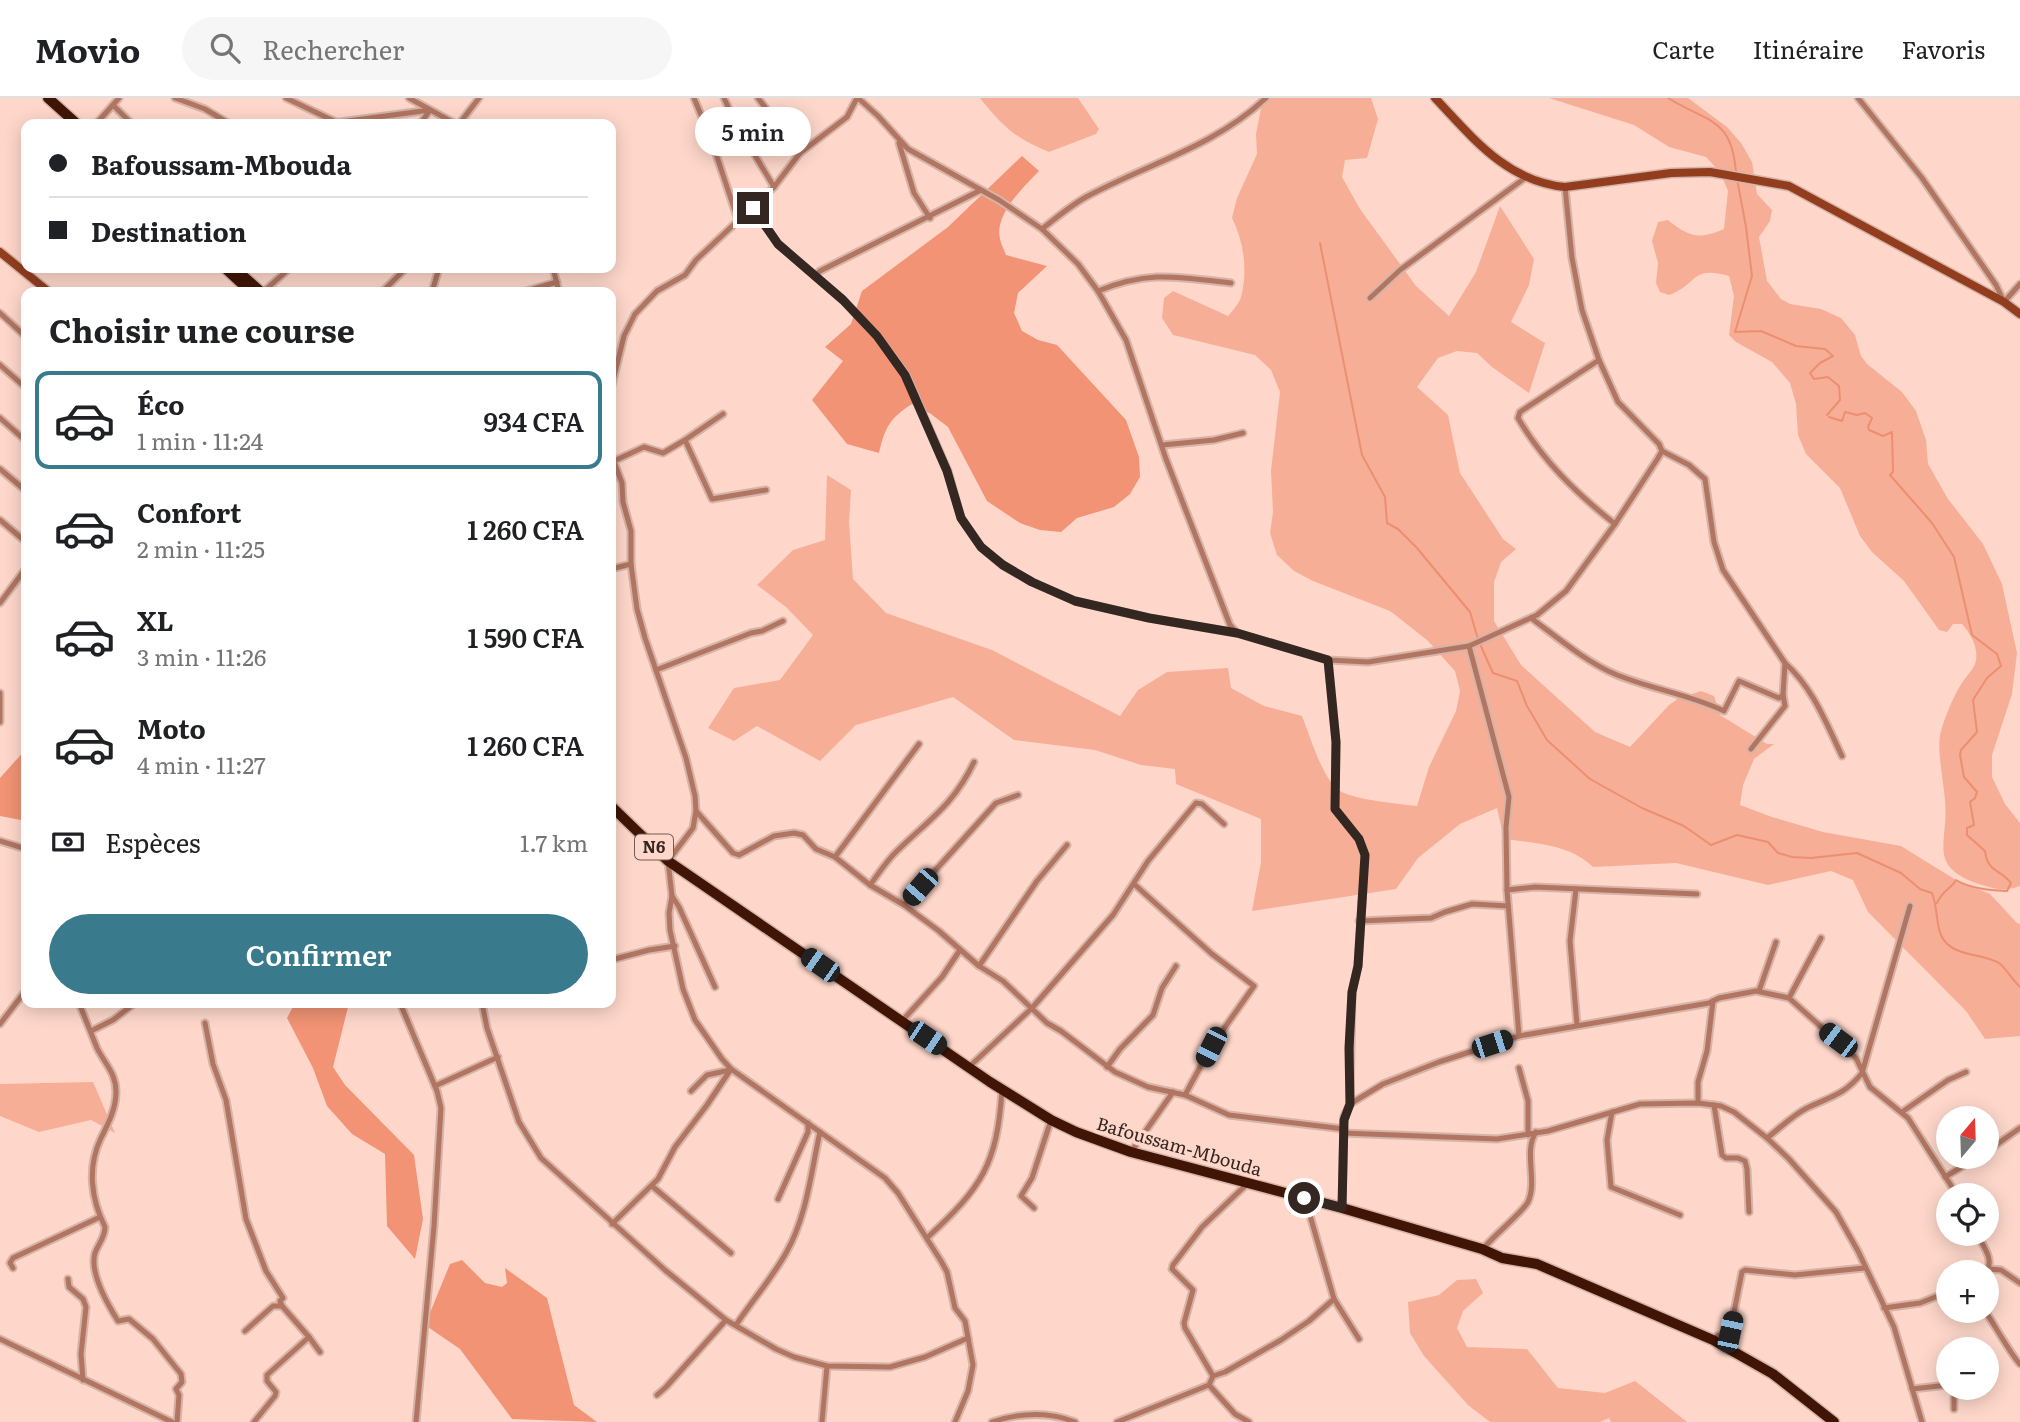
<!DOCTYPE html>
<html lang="fr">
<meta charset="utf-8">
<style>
:root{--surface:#fff;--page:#f6f6f6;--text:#202124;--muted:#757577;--line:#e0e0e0;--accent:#397b8d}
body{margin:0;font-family:Literata,serif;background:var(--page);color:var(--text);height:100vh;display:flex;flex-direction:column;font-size:26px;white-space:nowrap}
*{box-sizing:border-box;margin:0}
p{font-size:23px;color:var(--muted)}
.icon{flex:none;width:38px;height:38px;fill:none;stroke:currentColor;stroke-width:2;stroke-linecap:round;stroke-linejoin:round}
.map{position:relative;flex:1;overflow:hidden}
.details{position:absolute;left:21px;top:189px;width:595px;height:721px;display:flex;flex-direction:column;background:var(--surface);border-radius:14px;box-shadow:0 4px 18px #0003}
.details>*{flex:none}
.hud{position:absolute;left:21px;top:21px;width:595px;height:154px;border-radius:14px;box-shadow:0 4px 18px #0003;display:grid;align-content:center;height:154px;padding:0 28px;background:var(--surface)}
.needle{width:46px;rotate:19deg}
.fabs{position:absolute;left:1936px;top:1008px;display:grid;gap:14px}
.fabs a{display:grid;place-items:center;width:63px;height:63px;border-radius:50%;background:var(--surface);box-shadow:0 4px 18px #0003;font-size:35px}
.end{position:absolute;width:32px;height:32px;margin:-16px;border:9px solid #342621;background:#fff;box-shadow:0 0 0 4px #fff}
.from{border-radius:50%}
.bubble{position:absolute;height:49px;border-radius:24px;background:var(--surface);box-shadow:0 4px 18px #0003;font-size:23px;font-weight:600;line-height:49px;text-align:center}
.car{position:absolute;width:21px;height:42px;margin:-21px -10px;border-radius:9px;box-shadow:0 0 5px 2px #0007;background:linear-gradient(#222 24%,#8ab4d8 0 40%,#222 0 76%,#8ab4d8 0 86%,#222 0)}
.hud b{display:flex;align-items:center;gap:24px;height:66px;font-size:26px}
.hud b+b{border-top:2px solid var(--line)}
.hud i{width:18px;height:18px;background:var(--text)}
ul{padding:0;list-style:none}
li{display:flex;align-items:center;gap:21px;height:98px;margin:0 14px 10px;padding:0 14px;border:4px solid transparent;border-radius:14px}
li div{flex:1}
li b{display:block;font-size:26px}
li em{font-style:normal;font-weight:600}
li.current{border-color:var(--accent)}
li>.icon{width:63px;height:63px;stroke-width:1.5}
h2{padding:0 28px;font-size:32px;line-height:84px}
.pay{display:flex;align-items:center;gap:18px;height:77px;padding:0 28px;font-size:26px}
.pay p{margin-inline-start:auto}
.cta{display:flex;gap:14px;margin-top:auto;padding:14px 28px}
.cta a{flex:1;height:80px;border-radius:42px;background:var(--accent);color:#fff;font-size:28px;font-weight:600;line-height:80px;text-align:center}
header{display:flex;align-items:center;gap:42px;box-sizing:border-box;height:98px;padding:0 35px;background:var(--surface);border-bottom:2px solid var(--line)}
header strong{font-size:33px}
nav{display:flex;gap:38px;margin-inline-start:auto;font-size:24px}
.search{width:490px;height:63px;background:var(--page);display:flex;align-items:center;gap:18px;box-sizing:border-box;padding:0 24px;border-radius:38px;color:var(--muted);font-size:26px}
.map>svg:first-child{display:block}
.green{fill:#f7ae96}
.forest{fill:#f19374}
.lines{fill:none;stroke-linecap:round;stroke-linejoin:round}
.stream{stroke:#ec8f70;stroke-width:2}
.street-casing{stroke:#d6b4a8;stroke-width:9}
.secondary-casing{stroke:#d6b4a8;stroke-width:11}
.highway-casing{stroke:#d6b4a8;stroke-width:13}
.street{stroke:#b17561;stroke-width:5}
.secondary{stroke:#933d1f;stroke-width:8}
.highway{stroke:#411506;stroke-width:10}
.route{stroke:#342621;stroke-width:9}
.labels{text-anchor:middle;stroke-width:7;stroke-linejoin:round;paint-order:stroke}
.shield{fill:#fed7ca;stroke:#715b54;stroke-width:2}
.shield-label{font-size:16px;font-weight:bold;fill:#342621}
.street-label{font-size:18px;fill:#342621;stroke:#fed7ca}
</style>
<header>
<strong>Movio</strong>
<div class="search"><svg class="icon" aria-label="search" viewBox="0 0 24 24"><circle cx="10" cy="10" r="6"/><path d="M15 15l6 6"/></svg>Rechercher</div>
<nav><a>Carte</a><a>Itinéraire</a><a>Favoris</a></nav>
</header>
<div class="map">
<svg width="2020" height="1324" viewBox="0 0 2020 1324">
<rect width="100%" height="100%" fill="#fed7ca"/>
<g class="green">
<path d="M980 0H1078L1099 31 1096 36 1049 54C1015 40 1003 29 980 0Z"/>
<path d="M1263 0H1371L1378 21 1367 60 1345 62 1342 79 1360 111 1416 188 1449 218 1476 174 1500 108 1534 161 1529 187 1511 224 1545 245 1529 295 1492 269 1477 255 1457 253 1438 260 1417 289 1448 317 1460 375 1503 441 1516 451 1501 464 1494 484V523L1521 567 1595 634 1630 649 1669 607 1679 600 1701 593 1714 598 1720 617 1767 646H1774L1754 661 1743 687 1740 707 1772 719 1823 734 1901 748 1956 782 1990 796 2017 825 2020 826V938L1985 941 1966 913 1868 814 1853 782 1831 773 1768 787 1676 765 1593 769C1570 746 1534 745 1504 741L1497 710 1460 726 1418 760 1396 791 1252 813 1261 764V721L1176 686 1175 671 1141 667 1095 652 1014 642 953 599 856 627 820 663 757 628 734 643 708 630 734 590 780 582 813 537 786 509 757 487 793 452 825 442 827 377 851 392 849 424 853 481 886 515 992 552 1120 618 1138 592 1167 574 1228 570 1231 590 1264 608 1302 618C1310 637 1323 685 1342 694 1357 702 1399 706 1417 708L1429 669 1456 613 1460 593 1455 573 1427 542 1390 513 1313 483 1294 473 1277 457 1270 435 1273 414 1271 373 1280 294 1271 272 1255 257 1173 237 1162 220 1164 200 1173 193 1228 218C1232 213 1239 206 1241 199 1248 173 1244 144 1232 120L1237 100 1257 56 1256 36Z"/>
<path d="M1549 0H1688L1727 29 1741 45 1752 64 1757 96 1772 112 1770 123 1759 139 1767 183 1781 201 1790 206 1821 211 1841 220 1855 237 1861 258 1867 266 1902 294 1916 313 1926 342 1928 366 1948 401 1983 446 2002 486 2017 555 2012 596 1992 657V679L2005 706 2020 725V788C2004 794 1995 791 1979 786 1926 768 1949 745 1945 703 1944 686 1937 653 1940 638 1942 626 1953 599 1960 588 1964 581 1972 573 1975 566 1980 552 1971 536 1962 526H1953L1947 534 1939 532 1904 483 1872 454 1860 438 1840 390 1806 356 1798 337 1796 306 1790 285 1772 264 1736 244 1729 237 1734 198 1729 178C1690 167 1699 186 1669 197L1660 194 1656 185 1658 165 1652 143 1658 124 1668 122C1689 139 1699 142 1724 131L1728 93 1720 74 1706 59 1669 49 1634 27Z"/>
<polygon points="93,984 115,1035 91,1022 39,1034 0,1018 0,986"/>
<polygon points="1476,1181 1483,1195 1463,1213 1457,1230 1467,1249 1527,1251 1558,1290 1605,1295 1635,1283 1687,1324 1611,1324 1609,1320 1600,1324 1490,1324 1468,1307 1424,1258 1410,1235 1408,1204 1439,1197 1457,1182"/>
</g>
<g class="forest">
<path d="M1022 58 1039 73C1024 89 994 116 1000 141 1001 146 1004 152 1006 157L1047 168 1018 195 1014 215 1022 233 1038 242 1057 247 1126 322 1139 359 1140 379 1130 396 1114 409 1077 420 1061 434 1040 432 1020 425 987 403 948 329 931 316 912 306C890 320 885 329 879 355L847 346 812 302 843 263 825 249 851 226 862 193 948 129Z"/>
<polygon points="26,651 26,723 0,718 0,680"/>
<polygon points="295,905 349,905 333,969 345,987 414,1057 423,1121 415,1161 387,1128 385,1056 352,1036 327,1008 313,970 287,920"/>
<polygon points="462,1162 485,1185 502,1189 507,1185 505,1170 547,1200 574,1307 597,1324 512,1321 460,1251 425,1227 450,1166"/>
</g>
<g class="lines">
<g class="stream">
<path d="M1668 0C1708 25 1732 19 1736 75"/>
<polyline points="1737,81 1746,129 1752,178 1735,234 1761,233 1796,248 1825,251 1833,258 1820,265 1810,275 1814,281 1828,279 1839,288 1840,302 1827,317"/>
<polyline points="1320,145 1362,357 1385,399 1387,425 1398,431 1417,450 1470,514 1478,541"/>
<path d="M1829 319 1842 323 1845 314 1857 317 1865 315 1872 320 1868 329 1869 332 1883 338 1892 334 1893 374 1890 377 1932 425 1954 459 1972 537 1997 556 2001 568 1987 580 1973 602 1977 634 1961 652 1960 657 1964 679 1977 694 1975 700 1970 704 1974 727 1967 730V737L1985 753C1988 775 1999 770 2011 785L2007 793C1990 792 1971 791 1956 782 1951 791 1943 792 1937 805"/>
<path d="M1480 546 1493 575 1517 583 1527 608 1547 642 1590 681 1642 710 1684 728 1711 747 1737 737 1768 744 1778 755 1792 759 1811 760 1857 755 1901 775 1920 791 1932 795C1938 810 1936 827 1941 837 1950 859 1982 855 1999 865 2005 869 2013 883 2020 889"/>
</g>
<g class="street-casing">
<g id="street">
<polyline points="175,0 205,11 230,26"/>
<polyline points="286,0 336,24"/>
<polyline points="409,0 456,26"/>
<polyline points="694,0 711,41 738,122"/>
<polyline points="724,0 735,24 774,89"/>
<polyline points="758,0 800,55"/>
<polyline points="858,0 878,18 908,51 999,102 1042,131 1078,166 1098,193 1126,242 1166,361 1230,527 1237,535 1328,562 1368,564 1469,548 1537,517 1566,493 1615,426 1658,360 1662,353 1659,346 1618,304 1599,262 1582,212 1572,160 1565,89"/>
<polyline points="1858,0 1922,80 1996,187 2004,204 2020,186"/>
<polyline points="113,7 132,26"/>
<polyline points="96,26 119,0"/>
<polyline points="325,26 430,12"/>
<polyline points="420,26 430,12"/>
<polyline points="459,26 479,0"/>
<polyline points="744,38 773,19"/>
<polyline points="899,45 914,95 930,120"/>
<polyline points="753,110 778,146 843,202 877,238 906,277 948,373 961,420 981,449 1002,467 1032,484 1075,503 1149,520 1236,535"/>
<path d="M1042 131C1056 120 1070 108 1086 99 1147 66 1214 49 1266 0"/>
<polyline points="553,170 559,194"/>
<polyline points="815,178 820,173 981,92"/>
<path d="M1098 193C1150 172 1177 179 1231 185"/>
<polyline points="263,194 290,170"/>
<polyline points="382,194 406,170"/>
<polyline points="432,194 439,170"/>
<polyline points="523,194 557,184"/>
<polyline points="1370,200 1400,172 1525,80"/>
<polyline points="0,215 26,239"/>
<path d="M1599 262 1520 314 1518 320C1543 363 1576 395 1615 426"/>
<polyline points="0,267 26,290"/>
<polyline points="611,291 624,238 635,216 657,193 685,177 696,162 774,89 800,55 847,19 857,0"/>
<polyline points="0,320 26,343"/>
<polyline points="685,342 723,316"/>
<polyline points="1162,347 1214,342 1243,335"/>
<polyline points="1662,353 1689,367 1705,381 1714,444 1723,472 1785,565 1783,597 1785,608 1751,651"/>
<polyline points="611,356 622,385 623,404 631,433 631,466 637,511 645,540 686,660 695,698 696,713 693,730 668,763 672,798 669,815 670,832 683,891 695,922 722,961 731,971 885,1080 898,1095 941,1163 947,1174 955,1210 965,1223 973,1267 968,1293 955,1324"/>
<polyline points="614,363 644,349 663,355 685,342 712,401 766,392"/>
<polyline points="0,371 26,393"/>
<polyline points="0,422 26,444"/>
<polyline points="611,471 631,466"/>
<polyline points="0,505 26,470"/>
<path d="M1531 520C1558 540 1586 564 1617 577 1652 591 1690 597 1724 613L1739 583 1779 600 1783 597"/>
<polyline points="1469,548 1509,699 1506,729 1507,792 1519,938"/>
<polyline points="1328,562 1336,644 1335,711 1359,741 1365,757 1358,868 1352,894 1350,1006 1344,1018 1342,1109"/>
<path d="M1785 565C1813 590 1826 625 1842 658"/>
<polyline points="656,572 751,535 762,533 783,523"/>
<polyline points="0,595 0,624"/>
<polyline points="696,713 733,755 739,757 774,738 794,735 803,737 816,751 835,759 870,787 904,807 939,833 979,868 1003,883 1047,925 1061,933 1115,974 1148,989 1185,997 1229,1017 1344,1031"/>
<polyline points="0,743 26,751"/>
<polyline points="835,759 919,646"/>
<polyline points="1134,786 1212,856 1254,888 1211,949 1185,997"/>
<path d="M870 787C879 775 887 762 898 752 930 721 954 706 974 664"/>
<polyline points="1576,791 1570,843 1577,927"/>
<polyline points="1507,792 1535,789 1697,796"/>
<polyline points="672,798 679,809 715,889"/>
<polyline points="904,807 996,705 1018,697"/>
<polyline points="1359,823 1431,820 1445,814 1472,806 1508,808"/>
<polyline points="611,862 649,852 675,848"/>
<polyline points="979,868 1037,783 1067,747"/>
<polyline points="1759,893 1776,844"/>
<polyline points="1789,900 1821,840"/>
<path d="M79 905C85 920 91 935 97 950 105 966 116 975 116 994 116 1011 108 1026 101 1040 87 1069 91 1101 105 1129 105 1140 98 1146 95 1155 89 1175 108 1207 118 1223L129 1221 153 1241 181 1276 182 1284 176 1291 179 1297 177 1324"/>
<polyline points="400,905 437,993 441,1010 434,1128 416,1324"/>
<polyline points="482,905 487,930 519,1024 541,1060 665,1172 726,1222 776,1251 794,1259 827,1268 890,1269 925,1259 968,1240"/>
<polyline points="902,923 942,879 960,852"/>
<polyline points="205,925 213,966 226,1002 246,1121 266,1173 283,1200 280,1203 282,1208 273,1208 245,1233"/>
<polyline points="0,926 26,892"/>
<polyline points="91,933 113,922 135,905"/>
<polyline points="969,969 1032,910 1113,817 1148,763 1196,705 1202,706 1224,726"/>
<polyline points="1107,969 1120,951 1153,917 1162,890 1176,868"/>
<polyline points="1519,970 1528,1003 1528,1037"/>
<polyline points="435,988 498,959"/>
<polyline points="691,993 707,977 730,972"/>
<polyline points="1698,1005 1698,984 1707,953 1713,903"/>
<polyline points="1350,1006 1383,986 1439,964 1519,938 1709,905 1719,900 1756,893 1789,900 1856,960 1870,989 1908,1020 1957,1097"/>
<polyline points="1714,1007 1722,1057 1726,1060 1738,1060 1745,1063 1747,1071 1749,1114"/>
<polyline points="1612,1014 1607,1042 1611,1089 1680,1117"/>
<polyline points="1902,1014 1948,982 1966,974"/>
<polyline points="1343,1035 1497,1041 1548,1033 1640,1006 1698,1005 1721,1008 1734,1014 1767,1040 1789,1061 1836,1114 1858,1153 1894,1229 1922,1324"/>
<path d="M1767 1040C1780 1030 1793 1017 1807 1010 1832 998 1844 997 1862 975L1910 808"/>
<polyline points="1131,1054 1173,994"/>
<polyline points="1986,1054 2020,1030"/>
<polyline points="1945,1079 1978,1059"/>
<polyline points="652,1088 731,1155"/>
<polyline points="1305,1100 1334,1201 1359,1241"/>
<polyline points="778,1101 808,1034 808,1025"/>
<polyline points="1034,1110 1021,1098 1032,1080 1051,1022"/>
<polyline points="612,1126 658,1081 675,1049 707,1007 731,971"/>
<path d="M1977 1136C1983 1148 1995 1162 1986 1174"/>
<path d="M927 1140C982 1089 997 1067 1002 992"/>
<path d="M1483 1151C1493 1138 1522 1115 1528 1104 1538 1082 1523 1054 1536 1034"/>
<polyline points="13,1170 10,1165 13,1160 100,1119"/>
<polyline points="1989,1171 2001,1172 2020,1185"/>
<polyline points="68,1181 69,1189 83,1201 86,1209 81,1256 83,1282"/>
<polyline points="1884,1210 1920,1205 1948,1194"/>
<path d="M1985 1213C1993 1224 2013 1260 2020 1266"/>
<path d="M736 1227C752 1203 772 1180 786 1155 807 1118 811 1074 820 1034"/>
<polyline points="309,1239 320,1254"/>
<polyline points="0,1241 172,1324"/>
<polyline points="1713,1242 1717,1238 1730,1234 1742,1174 1745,1172 1795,1177 1864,1170"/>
<polyline points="1213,1278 1185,1230 1184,1225 1193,1192 1172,1171 1173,1167 1202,1129 1248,1085"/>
<polyline points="1209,1287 1235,1316 1249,1324"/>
<polyline points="1954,1290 1954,1311"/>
<polyline points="1912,1291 1948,1287"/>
<polyline points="657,1297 666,1289 726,1222"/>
<polyline points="254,1324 275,1298 276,1294 267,1283 267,1277 309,1239 282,1208"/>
<polyline points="822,1324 827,1268"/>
<path d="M992 1324C1019 1315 1048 1313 1075 1324"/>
<polyline points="1117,1324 1209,1287 1213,1278 1225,1274 1281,1242 1309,1223 1334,1201"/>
</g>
</g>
<g class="secondary-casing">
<g id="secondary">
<path d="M1435 0C1473 40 1506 83 1565 89L1671 75 1710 74 1789 88 2004 204 2020 216"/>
<polyline points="0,154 49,194"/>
</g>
</g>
<g class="highway-casing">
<g id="highway">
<polyline points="48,0 77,26"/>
<polyline points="225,170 251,194"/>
<polyline points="234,170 261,194"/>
<polyline points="611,708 668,763 990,984 1051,1022 1076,1034 1131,1054 1342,1110 1482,1151 1502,1160 1537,1166 1713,1242 1773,1276 1834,1324"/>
</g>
</g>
<use href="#street" class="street"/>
<use href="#secondary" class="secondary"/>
<use href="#highway" class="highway"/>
</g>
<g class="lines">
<polyline class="route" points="753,110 778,146 843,202 877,238 905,277 947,373 961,420 981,449 1003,467 1032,484 1075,503 1149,520 1237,535 1328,562 1336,644 1335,711 1359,741 1365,757 1358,868 1352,894 1349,950 1350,1006 1344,1022 1342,1110 1304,1100"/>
</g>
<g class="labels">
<rect class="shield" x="635" y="736.5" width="38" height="25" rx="5"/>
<g class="shield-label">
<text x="654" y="755">N6</text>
</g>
<g class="street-label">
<text transform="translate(1179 1049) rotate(16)" y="6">Bafoussam-Mbouda</text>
</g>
</g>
</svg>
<div class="fabs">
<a><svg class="needle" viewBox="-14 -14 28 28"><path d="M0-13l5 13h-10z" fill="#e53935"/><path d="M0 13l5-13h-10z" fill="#757577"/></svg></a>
<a><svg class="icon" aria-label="locate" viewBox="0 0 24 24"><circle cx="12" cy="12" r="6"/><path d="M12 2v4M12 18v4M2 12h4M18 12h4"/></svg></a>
<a>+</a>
<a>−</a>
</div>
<i class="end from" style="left:1304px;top:1100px"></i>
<i class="end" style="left:753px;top:110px"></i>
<div class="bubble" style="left:695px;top:9px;width:116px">5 min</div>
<i class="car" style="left:920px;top:789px;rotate:221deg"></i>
<i class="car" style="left:820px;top:867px;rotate:305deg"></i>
<i class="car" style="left:927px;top:940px;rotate:124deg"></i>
<i class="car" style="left:1838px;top:942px;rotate:307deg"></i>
<i class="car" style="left:1492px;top:946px;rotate:72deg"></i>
<i class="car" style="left:1211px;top:949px;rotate:207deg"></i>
<i class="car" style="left:1730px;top:1234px;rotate:12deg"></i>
<div class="hud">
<b><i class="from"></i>Bafoussam-Mbouda</b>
<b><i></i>Destination</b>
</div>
<section class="details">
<h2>Choisir une course</h2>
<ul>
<li class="current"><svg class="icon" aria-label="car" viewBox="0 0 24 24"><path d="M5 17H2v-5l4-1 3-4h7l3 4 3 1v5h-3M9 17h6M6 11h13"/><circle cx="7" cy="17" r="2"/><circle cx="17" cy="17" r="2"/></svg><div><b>Éco</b><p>1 min · 11:24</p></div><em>934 CFA</em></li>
<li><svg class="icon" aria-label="car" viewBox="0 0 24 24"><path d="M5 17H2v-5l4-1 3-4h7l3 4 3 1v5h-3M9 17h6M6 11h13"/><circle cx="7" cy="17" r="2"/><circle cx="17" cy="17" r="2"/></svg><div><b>Confort</b><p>2 min · 11:25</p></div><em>1 260 CFA</em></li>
<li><svg class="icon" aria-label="car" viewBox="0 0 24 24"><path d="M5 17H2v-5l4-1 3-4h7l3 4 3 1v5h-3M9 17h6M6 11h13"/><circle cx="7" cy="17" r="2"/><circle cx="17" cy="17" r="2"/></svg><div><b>XL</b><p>3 min · 11:26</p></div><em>1 590 CFA</em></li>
<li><svg class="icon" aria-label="car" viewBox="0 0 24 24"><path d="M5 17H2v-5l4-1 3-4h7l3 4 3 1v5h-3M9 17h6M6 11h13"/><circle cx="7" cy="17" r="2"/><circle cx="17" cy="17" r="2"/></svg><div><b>Moto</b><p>4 min · 11:27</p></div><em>1 260 CFA</em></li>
</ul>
<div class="pay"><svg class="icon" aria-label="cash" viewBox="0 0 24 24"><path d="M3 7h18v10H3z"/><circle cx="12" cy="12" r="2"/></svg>Espèces<p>1.7 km</p></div>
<div class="cta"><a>Confirmer</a></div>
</section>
</div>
